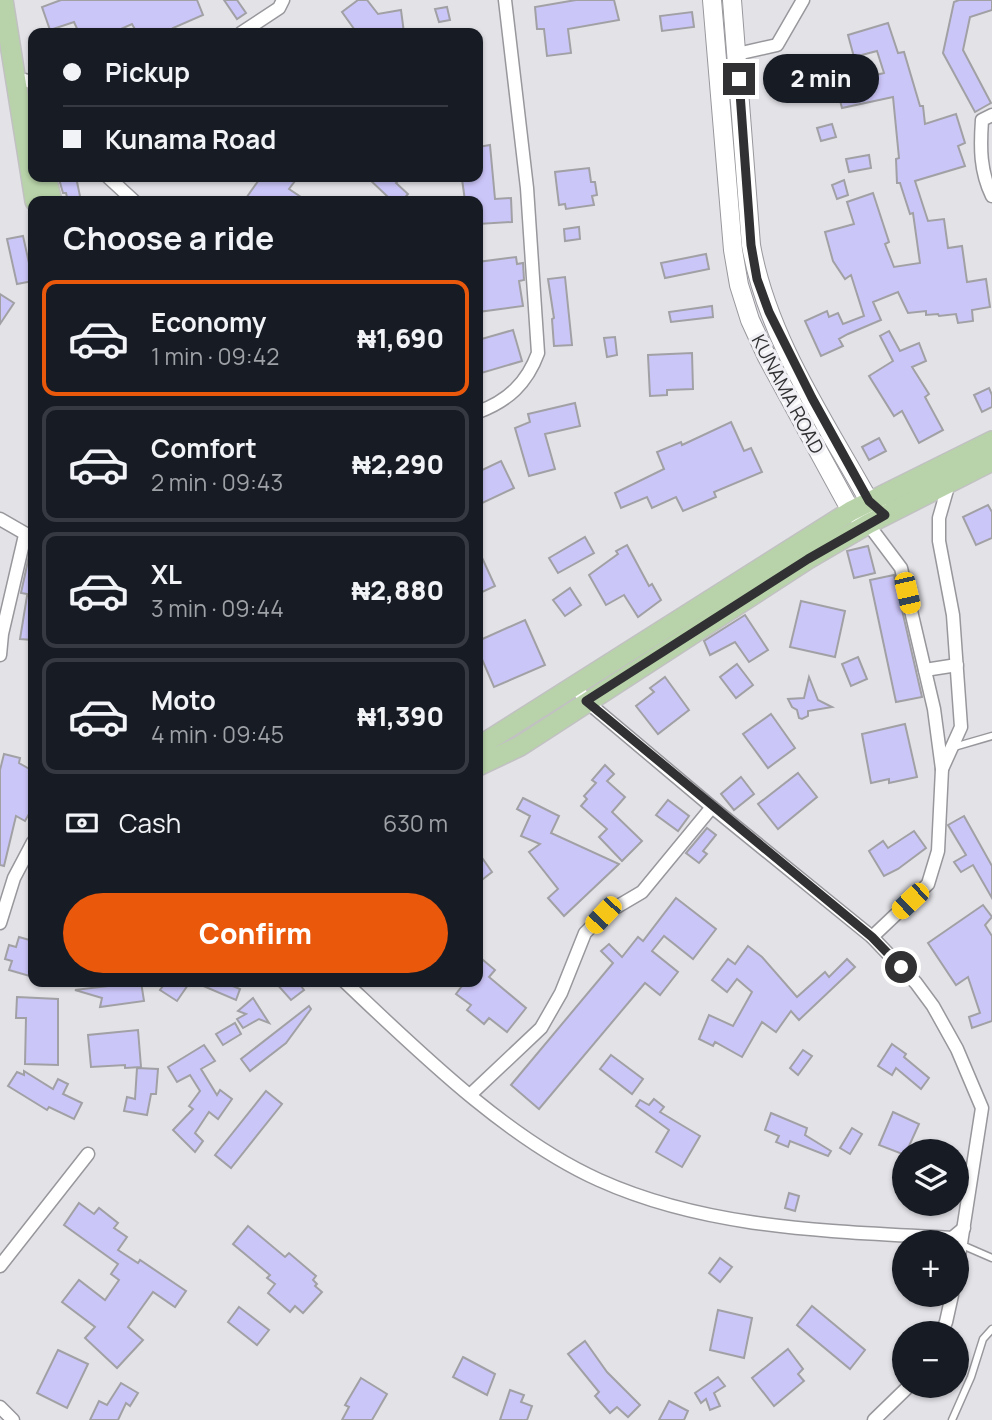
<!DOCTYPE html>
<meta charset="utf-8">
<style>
:root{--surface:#171b24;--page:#242831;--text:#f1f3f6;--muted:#9ea1a6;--line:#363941;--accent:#ea580c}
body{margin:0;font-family:Manrope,sans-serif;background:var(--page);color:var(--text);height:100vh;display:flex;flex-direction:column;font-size:26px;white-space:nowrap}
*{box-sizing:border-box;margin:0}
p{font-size:23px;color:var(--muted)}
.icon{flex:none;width:38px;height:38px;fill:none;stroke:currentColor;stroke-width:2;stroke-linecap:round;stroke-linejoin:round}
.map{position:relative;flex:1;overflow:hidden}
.details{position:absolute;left:28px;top:196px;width:455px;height:791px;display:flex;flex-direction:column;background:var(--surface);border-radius:14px;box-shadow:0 2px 5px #0004}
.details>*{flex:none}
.guide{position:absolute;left:28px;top:28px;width:455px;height:154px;border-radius:14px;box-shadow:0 2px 5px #0004;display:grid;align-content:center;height:154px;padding:0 35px;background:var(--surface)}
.fabs{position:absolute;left:892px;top:1139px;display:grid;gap:14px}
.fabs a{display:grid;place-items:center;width:77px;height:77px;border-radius:50%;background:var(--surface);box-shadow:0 2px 5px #0004;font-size:35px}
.end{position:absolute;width:32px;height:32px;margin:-16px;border:9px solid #313133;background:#fff;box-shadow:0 0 0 4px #fff}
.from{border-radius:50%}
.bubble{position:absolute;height:49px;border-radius:24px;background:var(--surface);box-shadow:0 2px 5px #0004;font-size:23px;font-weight:800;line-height:49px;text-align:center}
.car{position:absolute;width:21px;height:42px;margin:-21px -10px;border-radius:9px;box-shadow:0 0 5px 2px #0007;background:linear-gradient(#f5c518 24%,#345 0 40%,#f5c518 0 76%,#345 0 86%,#f5c518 0)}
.guide b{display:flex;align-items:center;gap:24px;height:66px;font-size:26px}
.guide b+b{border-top:2px solid var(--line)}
.guide i{width:18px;height:18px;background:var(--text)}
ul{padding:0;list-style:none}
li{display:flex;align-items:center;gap:21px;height:116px;margin:0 14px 10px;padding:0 21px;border:4px solid var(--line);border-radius:14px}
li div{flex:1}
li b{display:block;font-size:26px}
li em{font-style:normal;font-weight:800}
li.active{border-color:var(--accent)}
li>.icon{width:63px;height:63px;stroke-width:1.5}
h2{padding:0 35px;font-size:32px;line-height:84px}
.pay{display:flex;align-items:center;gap:18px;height:77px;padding:0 35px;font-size:26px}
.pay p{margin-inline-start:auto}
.primary-button{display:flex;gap:14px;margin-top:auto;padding:14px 35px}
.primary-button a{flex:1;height:80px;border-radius:42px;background:var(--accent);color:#fff;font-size:28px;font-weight:800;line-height:80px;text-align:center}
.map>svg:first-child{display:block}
.building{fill:#cbc6f8;stroke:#a1a1a5;stroke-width:2}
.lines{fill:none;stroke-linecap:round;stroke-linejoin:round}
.lane-casing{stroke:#98979c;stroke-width:9}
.street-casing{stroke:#98979c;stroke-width:15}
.secondary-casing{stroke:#98979c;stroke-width:20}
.primary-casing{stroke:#c1c1c2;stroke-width:22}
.lane{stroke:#fff;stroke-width:6}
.street{stroke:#fff;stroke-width:12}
.secondary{stroke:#fff;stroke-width:18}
.primary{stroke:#b8d3a9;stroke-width:19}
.route{stroke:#313133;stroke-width:9}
.labels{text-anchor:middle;stroke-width:6;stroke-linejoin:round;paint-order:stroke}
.street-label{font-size:19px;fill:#313133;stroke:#f0f0f4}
</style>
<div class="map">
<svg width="992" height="1420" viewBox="0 0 992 1420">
<rect width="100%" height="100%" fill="#e3e2e7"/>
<g class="building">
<polygon points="61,0 197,0 203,15 173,28 175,33 137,33 132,24 112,33 79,33 74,22 50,30 42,7"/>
<polygon points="224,0 237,0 246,13 237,19"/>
<polygon points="358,0 367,0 378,14 401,10 404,33 357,33 342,12"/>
<polygon points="576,0 614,0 619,20 568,29 571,53 547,56 544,29 537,29 535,7"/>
<polygon points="959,0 992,0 992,10 970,17 963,50 991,103 975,112 943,53 954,2"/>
<polygon points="447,7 450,20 439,22 435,9"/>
<polygon points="692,12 694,27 662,31 660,16"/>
<polygon points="888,23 898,53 904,52 920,106 923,106 925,124 956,114 965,143 958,146 965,166 915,181 928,221 944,219 948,248 962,246 967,282 986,279 990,307 972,310 973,321 958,323 956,314 939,316 938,314 926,315 926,311 908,313 898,292 873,302 881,320 848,334 839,339 843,346 821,356 805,321 827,311 829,317 838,313 843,324 864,316 851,275 845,279 833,261 825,232 854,224 847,202 873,193 889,242 885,244 894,267 920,263 913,213 910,214 900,183 897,183 896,159 899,158 893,97 842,108 836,85 884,73 877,51 854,57 848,35"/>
<polygon points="832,124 836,137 821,141 817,128"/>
<polygon points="490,145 495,199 511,198 512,222 478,224 478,201 465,201 462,179 478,177 478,147"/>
<polygon points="869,155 871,168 849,172 846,159"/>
<polygon points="589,168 591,182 595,182 597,195 592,196 594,205 566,209 565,204 559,205 555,172"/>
<polygon points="68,177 76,177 81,201 68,201 66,193 63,193 59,179"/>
<polygon points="261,177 298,177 289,189 307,201 244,201"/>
<polygon points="367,177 402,177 396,183 408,194 402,201 382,201 387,196"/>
<polygon points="844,180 848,195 837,199 832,185"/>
<polygon points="579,227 580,239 565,241 564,229"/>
<polygon points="23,236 33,281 17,284 7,239"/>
<polygon points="706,254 709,269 665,278 661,263"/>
<polygon points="516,257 517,264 523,263 524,280 519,281 523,306 478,312 478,262"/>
<polygon points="565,277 572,345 554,346 552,319 554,318 548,279"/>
<polygon points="0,294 14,303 0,324"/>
<polygon points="712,306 713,317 671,322 669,312"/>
<polygon points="513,330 522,361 478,374 478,340"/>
<polygon points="889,331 900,351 919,343 926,361 912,367 929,394 925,397 943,430 919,443 902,411 894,416 869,376 893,361 880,336"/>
<polygon points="615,337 617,355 607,357 604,338"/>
<polygon points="692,353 693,389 667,390 667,395 650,396 648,355"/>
<polygon points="989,388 992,395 992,407 982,412 974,395"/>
<polygon points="575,403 580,426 545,434 555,469 529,476 515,428 530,422 528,414"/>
<polygon points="731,422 744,451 751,448 762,472 714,492 716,497 683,511 676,497 652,508 647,497 621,508 615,493 664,469 657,452 681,442 682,445"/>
<polygon points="879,438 886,451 869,460 862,447"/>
<polygon points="501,461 514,488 478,505 478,472"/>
<polygon points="988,505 992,512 992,538 976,545 963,517"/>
<polygon points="585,537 594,553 558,573 549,558"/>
<polygon points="627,545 649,586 652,584 661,600 638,617 624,595 606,605 589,575 618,554 616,551"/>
<polygon points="868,546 875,573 854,578 847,551"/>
<polygon points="478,549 495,586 478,594"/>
<polygon points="29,556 33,556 33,595 21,593"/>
<polygon points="894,575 922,697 896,702 870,580"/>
<polygon points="570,588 581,605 565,616 553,600"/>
<polygon points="27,596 33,596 33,640 20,639"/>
<polygon points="801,601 845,611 835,657 790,647"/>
<polygon points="745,615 768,650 749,662 735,642 710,655 704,641"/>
<polygon points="525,620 545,665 494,687 478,650 478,641"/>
<polygon points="858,657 867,679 851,686 842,664"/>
<polygon points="737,664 753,685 736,698 720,677"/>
<polygon points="665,677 689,710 658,734 636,706 654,692 650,688"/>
<polygon points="809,677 818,700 832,707 808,711 808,716 802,719 799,718 797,710 792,707 788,699 804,698"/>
<polygon points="771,714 795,748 768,768 743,734"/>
<polygon points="905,724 917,777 889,783 889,779 871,783 862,734"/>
<polygon points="4,754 20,758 19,763 33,771 33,807 25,821 16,816 4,866 0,865 0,770"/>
<polygon points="605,765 614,774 607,781 625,797 612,812 642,841 622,861 599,837 607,829 581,806 587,799 584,796 596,783 592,780"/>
<polygon points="798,773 817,797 778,829 758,804"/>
<polygon points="741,777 754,794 734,810 721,794"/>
<polygon points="523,798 559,816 551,833 619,864 564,916 548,898 558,889 529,852 540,844 521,836 530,816 517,809"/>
<polygon points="668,800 689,816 678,831 656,815"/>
<polygon points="964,816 992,866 992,898 973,865 961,872 954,862 966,855 948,825"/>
<polygon points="707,828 716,835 703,851 707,854 699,863 686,853"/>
<polygon points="914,831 926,848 898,869 884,876 869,851 883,841 888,848"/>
<polygon points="478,852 492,872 478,883"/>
<polygon points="676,898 716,929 693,959 664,936 652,951 678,972 660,995 645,983 539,1109 511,1085 613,963 601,951 609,944 622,957 638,937 643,941"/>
<polygon points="983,905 992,917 985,925 992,936 992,1021 972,1028 969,1017 980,1013 968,977 956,985 928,943"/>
<polygon points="19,937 33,941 33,977 9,970 12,961 5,959 9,945 16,947"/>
<polygon points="748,946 762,957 797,997 825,972 829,977 847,959 855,967 799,1020 791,1011 776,1032 762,1022 742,1057 715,1042 713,1046 699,1039 709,1015 733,1026 752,992 737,979 727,992 712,980 728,959 735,964"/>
<polygon points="483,960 495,970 489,977 526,1008 507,1032 489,1018 484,1024 467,1010 471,1005 456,994 465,982 478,982 478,966"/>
<polygon points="141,982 144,1001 100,1007 102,998 75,990"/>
<polygon points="166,982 190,982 177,1001 160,990"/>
<polygon points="194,982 223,982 240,989 236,1000"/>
<polygon points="275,982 298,982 304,990 291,1000"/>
<polygon points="17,997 58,999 58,1065 25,1064 26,1018 16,1018"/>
<polygon points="253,998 269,1023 259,1019 243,1028 237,1019 246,1014 238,1011"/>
<polygon points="309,1006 311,1009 286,1043 250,1071 241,1059"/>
<polygon points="235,1023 241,1034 223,1045 216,1034"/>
<polygon points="138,1030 141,1067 125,1068 125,1065 91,1067 88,1035"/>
<polygon points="892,1044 906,1054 904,1057 929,1078 921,1089 896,1068 892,1075 878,1066"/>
<polygon points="204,1045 215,1061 201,1069 217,1095 220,1090 232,1099 218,1119 209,1112 195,1133 203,1141 195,1152 173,1130 193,1109 189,1106 200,1091 190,1075 177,1082 168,1067"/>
<polygon points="803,1050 812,1056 798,1075 790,1068"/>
<polygon points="611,1055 643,1079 632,1094 600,1069"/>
<polygon points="137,1068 158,1069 156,1094 151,1094 147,1115 124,1111 127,1097 135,1099"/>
<polygon points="24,1071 53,1089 58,1079 68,1084 63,1094 82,1103 74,1119 49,1107 47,1110 8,1086 17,1072 24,1075"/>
<polygon points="266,1091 282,1104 231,1168 215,1155"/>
<polygon points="654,1099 664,1107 660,1112 700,1136 682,1167 656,1152 669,1130 636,1106 640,1100 649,1105"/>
<polygon points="893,1112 919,1124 905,1155 879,1145"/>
<polygon points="771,1113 807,1128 805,1135 831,1151 828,1156 790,1141 788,1147 776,1142 779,1136 765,1130"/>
<polygon points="852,1128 862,1134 850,1154 840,1148"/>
<polygon points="789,1193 799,1196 795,1211 785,1208"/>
<polygon points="79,1203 94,1214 99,1208 118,1223 114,1228 127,1237 118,1250 138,1263 140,1260 186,1291 175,1307 153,1292 128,1327 143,1340 117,1368 85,1338 95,1327 62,1302 79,1280 105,1300 119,1280 111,1274 118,1264 64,1225"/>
<polygon points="248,1226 285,1257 289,1253 316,1276 313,1280 317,1284 315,1286 322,1292 303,1313 295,1306 290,1312 268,1293 275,1284 267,1278 270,1275 233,1244"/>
<polygon points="720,1258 732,1267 720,1282 709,1273"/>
<polygon points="812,1306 865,1350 850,1369 797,1325"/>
<polygon points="239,1307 269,1330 257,1345 228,1322"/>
<polygon points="718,1310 752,1318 744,1358 710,1350"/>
<polygon points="585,1341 607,1372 640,1405 628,1417 617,1407 610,1413 595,1396 599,1392 568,1354"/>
<polygon points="788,1349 803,1369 798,1374 804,1381 774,1406 752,1378"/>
<polygon points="58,1350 88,1364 67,1408 37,1393"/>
<polygon points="463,1357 495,1374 487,1395 453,1377"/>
<polygon points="718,1377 725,1386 714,1393 720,1406 710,1410 706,1399 701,1403 695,1393"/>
<polygon points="361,1378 387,1394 372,1420 342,1420 349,1407 345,1405"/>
<polygon points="121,1383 138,1393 130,1406 126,1403 118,1420 90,1420 99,1401 107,1405"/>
<polygon points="510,1390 524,1395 521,1402 532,1406 527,1420 500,1420"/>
<polygon points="669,1401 688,1411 684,1420 659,1420"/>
</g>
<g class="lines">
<g class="lane-casing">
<g id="lane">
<polyline points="954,747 992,736"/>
<polyline points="962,1245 992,1258"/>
<polyline points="952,1420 971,1377 983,1339 992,1329"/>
</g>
</g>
<g class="street-casing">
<g id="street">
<polyline points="241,33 279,8 283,0"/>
<polyline points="737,54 777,45 803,0"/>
<polyline points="25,80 33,83"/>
<path d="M992 115 982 120C980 148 980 171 992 196"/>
<polyline points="108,177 134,201"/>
<path d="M478 412C508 401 527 383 538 353L527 188 505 0"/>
<polyline points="0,519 33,538"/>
<polyline points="868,524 901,568 934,709 942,769 938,851 928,884 872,937"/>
<polyline points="0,655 2,634 25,535"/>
<polyline points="925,670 957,665"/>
<polyline points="574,684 586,701 712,807 872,937 916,983 933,1006 957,1049 982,1108 957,1269"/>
<polyline points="942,769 961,727 953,615 939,541 939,518 949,483"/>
<polyline points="0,923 14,878 33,842"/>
<path d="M345 982C417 1050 507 1139 599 1180 710 1230 833 1231 952 1238L964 1228"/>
<polyline points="470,1095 541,1028 561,993 585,933 603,915 642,892 712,807"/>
<polyline points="0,1266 88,1154"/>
<polyline points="941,1334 946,1322 952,1295"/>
<polyline points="0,1407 13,1420"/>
<polyline points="874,1420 909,1386"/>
</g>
</g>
<g class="secondary-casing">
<g id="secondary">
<polyline points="712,0 733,250 739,285 750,320 767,357 851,511 862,519"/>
<path d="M732 0 751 245C767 337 824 420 869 501L880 511"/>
</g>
</g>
<g class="primary-casing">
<g id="primary">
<polyline points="3,0 35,201"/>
<polyline points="46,177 52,201"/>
<polyline points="478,747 851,511 992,441"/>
<polyline points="478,766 520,746 808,559 868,524 992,461"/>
</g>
</g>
<use href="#lane" class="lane"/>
<use href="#street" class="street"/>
<use href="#secondary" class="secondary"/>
<use href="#primary" class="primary"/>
</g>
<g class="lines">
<polyline class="route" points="739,79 751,245 757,279 769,312 812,398 869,501 885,515 808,559 586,701 872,937 901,967"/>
</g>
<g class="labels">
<g class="street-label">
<text transform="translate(788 394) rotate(62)" y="7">KUNAMA ROAD</text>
</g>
</g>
</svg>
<div class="fabs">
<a><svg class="icon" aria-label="layers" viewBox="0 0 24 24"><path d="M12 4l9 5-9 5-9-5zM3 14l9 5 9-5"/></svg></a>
<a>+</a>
<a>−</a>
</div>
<i class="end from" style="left:901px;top:967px"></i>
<i class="end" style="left:739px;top:79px"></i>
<div class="bubble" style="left:763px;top:54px;width:116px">2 min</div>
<i class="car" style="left:907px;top:593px;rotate:167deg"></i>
<i class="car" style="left:910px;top:901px;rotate:227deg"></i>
<i class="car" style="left:603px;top:915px;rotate:223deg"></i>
<div class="guide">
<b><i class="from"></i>Pickup</b>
<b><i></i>Kunama Road</b>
</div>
<section class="details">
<h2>Choose a ride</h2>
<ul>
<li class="active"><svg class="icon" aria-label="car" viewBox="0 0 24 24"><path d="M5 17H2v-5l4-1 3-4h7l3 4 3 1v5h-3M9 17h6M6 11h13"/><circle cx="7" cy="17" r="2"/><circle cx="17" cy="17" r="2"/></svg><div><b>Economy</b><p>1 min · 09:42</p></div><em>₦1,690</em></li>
<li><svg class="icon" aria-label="car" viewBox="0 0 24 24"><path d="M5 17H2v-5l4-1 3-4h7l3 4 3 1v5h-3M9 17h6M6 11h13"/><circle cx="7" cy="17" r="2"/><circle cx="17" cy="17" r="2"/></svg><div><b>Comfort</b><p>2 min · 09:43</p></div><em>₦2,290</em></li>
<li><svg class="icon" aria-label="car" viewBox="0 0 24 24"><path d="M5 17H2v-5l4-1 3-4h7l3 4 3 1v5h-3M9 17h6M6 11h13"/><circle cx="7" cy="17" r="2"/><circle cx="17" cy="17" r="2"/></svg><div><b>XL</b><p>3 min · 09:44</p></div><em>₦2,880</em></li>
<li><svg class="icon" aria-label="car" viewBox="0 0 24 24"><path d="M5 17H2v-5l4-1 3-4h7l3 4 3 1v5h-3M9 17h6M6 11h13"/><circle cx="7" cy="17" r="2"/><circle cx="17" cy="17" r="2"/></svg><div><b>Moto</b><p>4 min · 09:45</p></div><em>₦1,390</em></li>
</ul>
<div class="pay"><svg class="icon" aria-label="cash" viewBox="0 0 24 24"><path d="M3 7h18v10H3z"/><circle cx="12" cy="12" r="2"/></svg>Cash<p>630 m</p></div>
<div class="primary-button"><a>Confirm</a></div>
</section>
</div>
